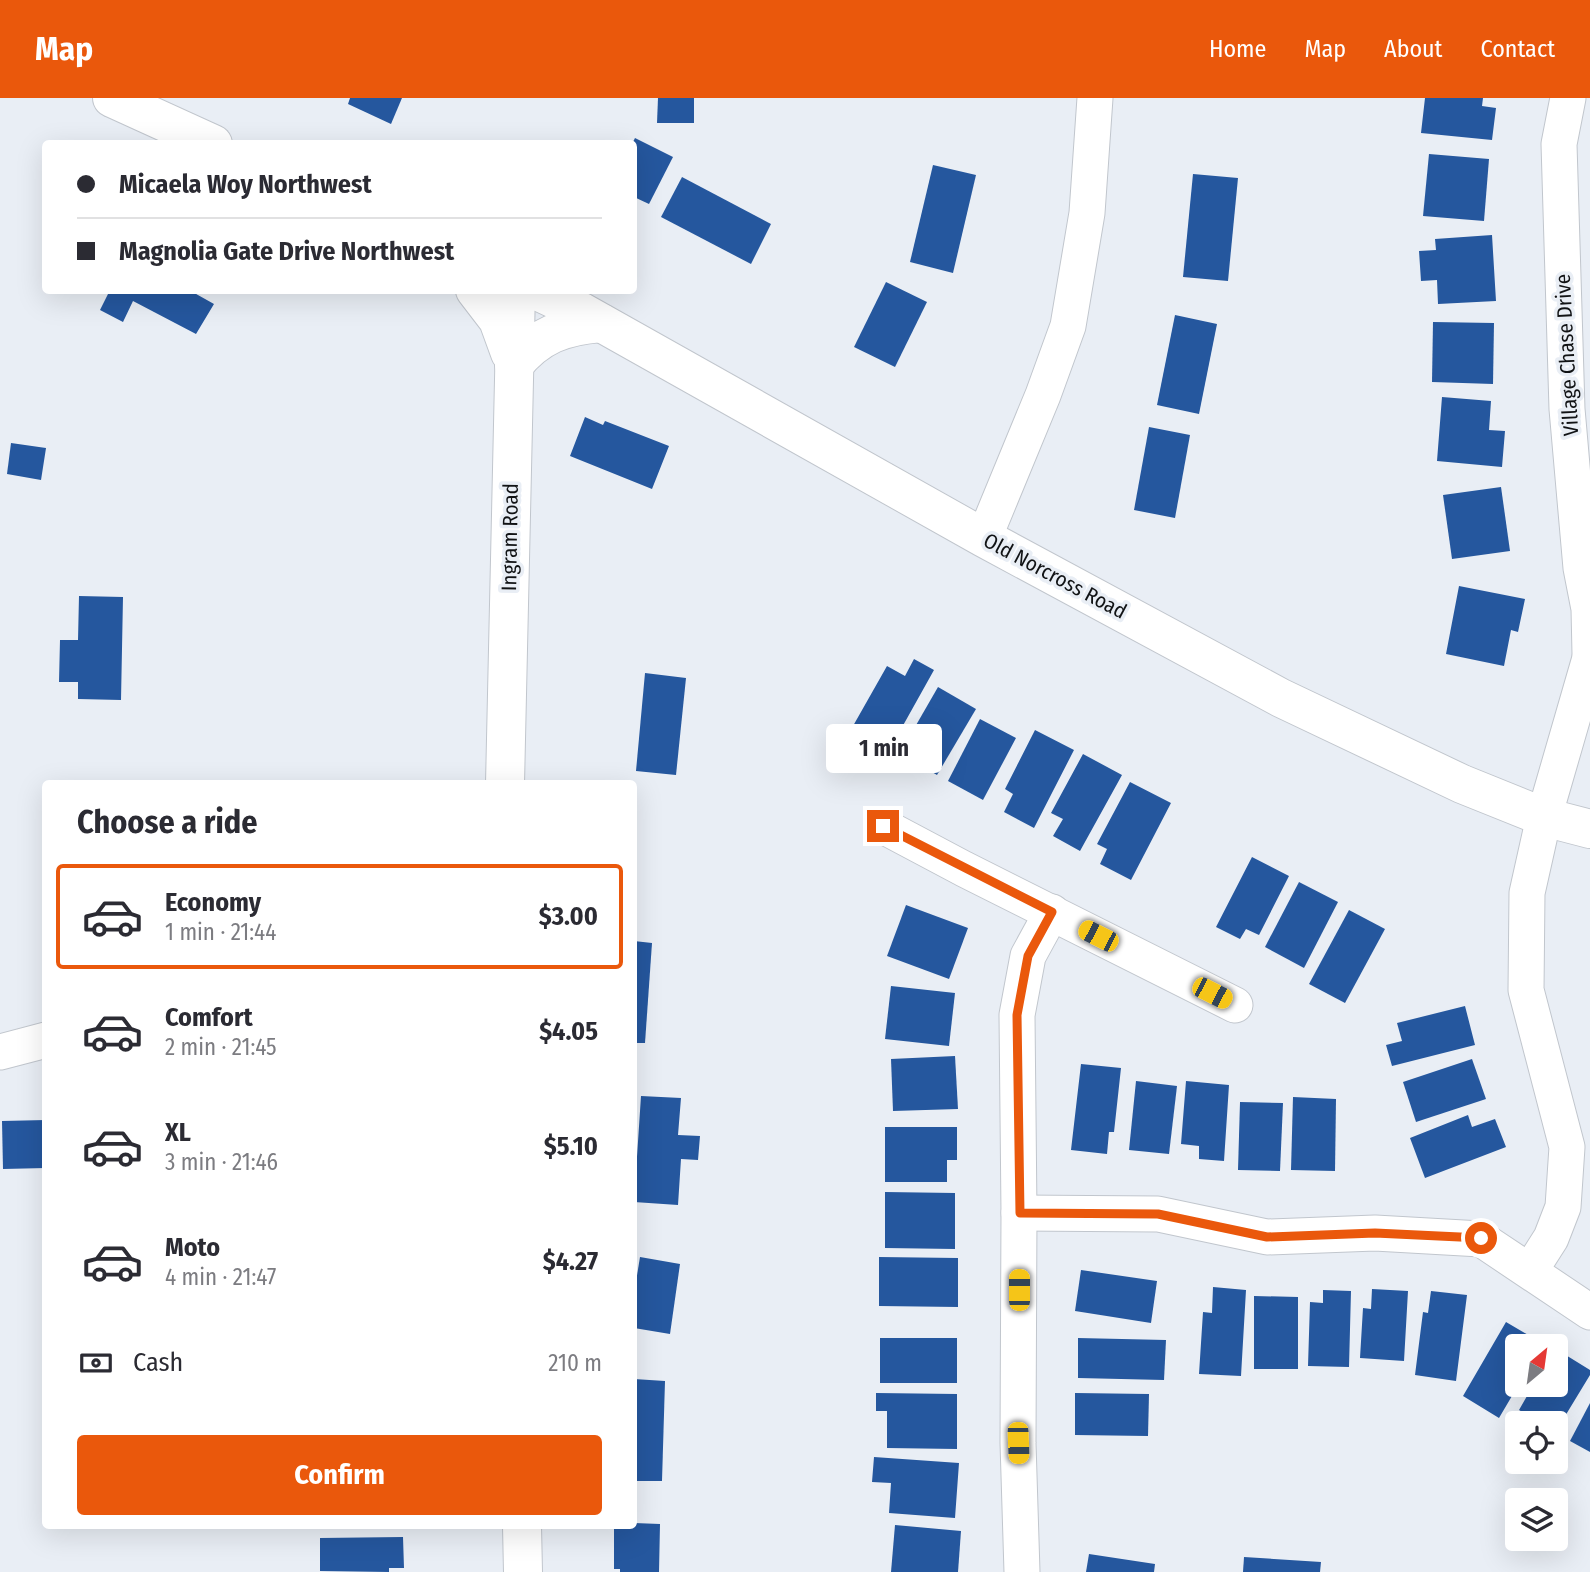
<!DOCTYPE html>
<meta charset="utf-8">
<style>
:root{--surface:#fff;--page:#f7f7f7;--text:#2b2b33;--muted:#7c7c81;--line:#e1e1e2;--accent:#ea580c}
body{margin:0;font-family:"Fira Sans Condensed",sans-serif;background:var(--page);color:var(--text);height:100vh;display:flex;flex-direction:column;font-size:26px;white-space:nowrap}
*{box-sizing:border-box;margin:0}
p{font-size:23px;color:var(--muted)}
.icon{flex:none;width:38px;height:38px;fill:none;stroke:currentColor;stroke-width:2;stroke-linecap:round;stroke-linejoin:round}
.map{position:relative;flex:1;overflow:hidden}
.side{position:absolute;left:42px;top:682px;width:595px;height:749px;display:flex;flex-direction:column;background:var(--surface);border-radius:7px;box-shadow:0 7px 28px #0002}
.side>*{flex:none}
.guide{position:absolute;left:42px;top:42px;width:595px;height:154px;border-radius:7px;box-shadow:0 7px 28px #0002;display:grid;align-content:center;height:154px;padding:0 35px;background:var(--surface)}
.needle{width:46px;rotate:29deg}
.controls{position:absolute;left:1505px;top:1236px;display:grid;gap:14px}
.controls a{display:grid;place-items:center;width:63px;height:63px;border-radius:7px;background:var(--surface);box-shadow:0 7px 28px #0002;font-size:35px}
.end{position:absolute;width:32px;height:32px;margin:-16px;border:9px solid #ea580c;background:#fff;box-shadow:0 0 0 4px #fff}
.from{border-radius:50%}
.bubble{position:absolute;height:49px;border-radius:7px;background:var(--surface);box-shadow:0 7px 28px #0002;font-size:23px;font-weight:700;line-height:49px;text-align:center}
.car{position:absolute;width:21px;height:42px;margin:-21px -10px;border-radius:9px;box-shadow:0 0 5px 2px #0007;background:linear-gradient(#f5c518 24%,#345 0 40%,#f5c518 0 76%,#345 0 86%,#f5c518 0)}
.guide b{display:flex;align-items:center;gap:24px;height:66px;font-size:26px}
.guide b+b{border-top:2px solid var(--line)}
.guide i{width:18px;height:18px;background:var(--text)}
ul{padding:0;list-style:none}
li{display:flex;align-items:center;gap:21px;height:105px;margin:0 14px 10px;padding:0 21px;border:4px solid transparent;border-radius:7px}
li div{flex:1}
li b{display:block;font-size:26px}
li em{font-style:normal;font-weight:700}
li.active{border-color:var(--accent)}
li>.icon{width:63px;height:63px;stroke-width:1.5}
h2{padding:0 35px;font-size:32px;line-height:84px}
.pay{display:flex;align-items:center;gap:18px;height:77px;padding:0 35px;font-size:26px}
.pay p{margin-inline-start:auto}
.action{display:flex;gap:14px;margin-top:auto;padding:14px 35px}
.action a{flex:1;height:80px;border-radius:7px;background:var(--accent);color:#fff;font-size:28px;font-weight:700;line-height:80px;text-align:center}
header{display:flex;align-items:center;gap:42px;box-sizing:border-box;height:98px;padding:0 35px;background:var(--accent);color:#fff}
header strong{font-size:33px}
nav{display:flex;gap:38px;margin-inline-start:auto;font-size:24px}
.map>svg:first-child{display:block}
.building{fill:#25579e}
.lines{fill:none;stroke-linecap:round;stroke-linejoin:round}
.street-casing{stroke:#c1c6cd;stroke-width:37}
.secondary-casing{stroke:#c1c6cd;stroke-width:40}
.street{stroke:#fff;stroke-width:35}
.secondary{stroke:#fff;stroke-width:38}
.route{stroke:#ea580c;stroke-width:9}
.labels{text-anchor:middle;stroke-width:7;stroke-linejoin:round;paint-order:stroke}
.street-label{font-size:21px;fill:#111315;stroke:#e9eef5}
</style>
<header>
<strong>Map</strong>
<nav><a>Home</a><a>Map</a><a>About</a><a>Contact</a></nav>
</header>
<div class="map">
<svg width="1590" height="1474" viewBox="0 0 1590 1474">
<rect width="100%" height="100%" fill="#e9eef5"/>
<g class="building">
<polygon points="350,0 402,0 391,26 348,6"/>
<polygon points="658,0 694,0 694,25 657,25"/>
<polygon points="1425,0 1483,0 1482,8 1496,10 1492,42 1421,35"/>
<polygon points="635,40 673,59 649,106 634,99 632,46"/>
<polygon points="1429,56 1489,61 1484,123 1423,118"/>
<polygon points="933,67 976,77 953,175 910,164"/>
<polygon points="1193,76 1238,80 1228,183 1183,179"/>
<polygon points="682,79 771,126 751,166 661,119"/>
<polygon points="1492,137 1496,203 1438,206 1437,182 1421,183 1419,153 1436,152 1435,141"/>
<polygon points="886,184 927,204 895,269 854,249"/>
<polygon points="110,192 189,192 214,206 196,236 133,203 123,224 100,212"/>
<polygon points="1175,217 1217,226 1199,316 1157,307"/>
<polygon points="1433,224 1494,225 1493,286 1432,284"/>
<polygon points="1442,299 1491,303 1489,332 1505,333 1502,369 1437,363"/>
<polygon points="585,319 603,327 605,323 669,348 652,391 570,358"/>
<polygon points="1149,329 1190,337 1175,420 1134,412"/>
<polygon points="11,345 46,350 41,382 7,376"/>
<polygon points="1501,389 1510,453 1452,461 1443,397"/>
<polygon points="1459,488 1525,501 1518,534 1511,532 1504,568 1446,556"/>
<polygon points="79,498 123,499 121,602 78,601 78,584 59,584 60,542 78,542"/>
<polygon points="914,561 934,572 891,649 853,628 887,568 905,578"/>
<polygon points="645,575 686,580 676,677 636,673"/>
<polygon points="938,589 976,611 937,677 900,655"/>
<polygon points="980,621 1016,640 983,702 948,683"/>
<polygon points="1035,632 1074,652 1034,730 1004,714 1013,696 1005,691"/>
<polygon points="1083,656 1122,677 1080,753 1053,738 1063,721 1051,715"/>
<polygon points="1130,684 1171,705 1131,782 1100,766 1107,751 1097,746"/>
<polygon points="1252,759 1289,778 1259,837 1246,831 1240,841 1216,829"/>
<polygon points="1299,784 1338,804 1304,870 1265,849"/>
<polygon points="906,807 968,830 949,881 887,858"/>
<polygon points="1349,812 1385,831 1345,905 1309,886"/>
<polygon points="634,843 652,845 645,945 634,945"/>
<polygon points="891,888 955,895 949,948 885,941"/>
<polygon points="1465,908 1475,947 1392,968 1386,947 1402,943 1397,925"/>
<polygon points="955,958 958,1011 893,1013 891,961"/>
<polygon points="1472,961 1486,1001 1416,1024 1403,984"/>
<polygon points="1081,966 1121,970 1114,1034 1109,1034 1107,1056 1071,1052"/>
<polygon points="1136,983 1177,988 1169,1056 1129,1052"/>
<polygon points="1186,983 1229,987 1224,1063 1199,1061 1199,1048 1181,1046"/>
<polygon points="641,998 681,1000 678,1037 700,1038 698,1062 681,1061 678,1107 634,1104"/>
<polygon points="1293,999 1336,1001 1335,1073 1291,1072"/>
<polygon points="1240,1004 1283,1005 1280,1073 1238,1072"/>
<polygon points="1468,1017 1472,1029 1495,1021 1506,1049 1425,1080 1410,1040"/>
<polygon points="46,1022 46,1070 3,1071 2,1023"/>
<polygon points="885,1029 957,1029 957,1062 947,1062 947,1084 885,1084"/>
<polygon points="885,1094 955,1095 955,1151 885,1150"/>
<polygon points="640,1159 680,1166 670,1236 634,1230 634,1196"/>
<polygon points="879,1159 958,1160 958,1209 879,1208"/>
<polygon points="1081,1172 1157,1183 1151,1225 1075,1213"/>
<polygon points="1213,1189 1246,1192 1241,1278 1199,1276 1203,1214 1212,1215"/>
<polygon points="1372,1191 1408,1193 1404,1263 1360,1260 1363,1210 1371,1211"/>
<polygon points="1323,1192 1351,1193 1349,1269 1308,1268 1310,1204 1323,1205"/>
<polygon points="1431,1193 1467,1197 1456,1283 1415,1277 1423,1214 1428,1215"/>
<polygon points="1254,1198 1298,1199 1298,1271 1254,1271"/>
<polygon points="1506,1224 1535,1241 1531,1248 1517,1248 1519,1286 1499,1320 1463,1298"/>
<rect x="880" y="1240" width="77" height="45"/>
<polygon points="1078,1240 1166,1242 1164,1282 1078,1280"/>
<polygon points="1556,1251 1590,1272 1590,1277 1556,1333 1556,1325 1541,1325 1519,1312 1534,1286 1556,1286"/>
<polygon points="634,1281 665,1283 662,1383 634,1383"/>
<polygon points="876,1295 957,1296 957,1351 887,1350 887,1313 876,1313"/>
<polygon points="1075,1295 1149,1296 1148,1338 1075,1337"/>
<polygon points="1590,1305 1590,1354 1570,1343"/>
<polygon points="874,1359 959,1365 955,1420 889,1415 891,1385 872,1384"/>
<polygon points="634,1425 660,1426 659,1474 620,1474 620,1471 614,1471 614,1428 634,1428"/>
<polygon points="895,1427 961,1433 958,1474 891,1474"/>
<polygon points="403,1439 404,1470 389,1470 389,1474 320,1473 320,1440"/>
<polygon points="1089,1456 1155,1466 1154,1474 1086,1474"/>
<polygon points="1244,1459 1321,1464 1320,1474 1243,1474"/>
</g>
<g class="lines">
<g class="street-casing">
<g id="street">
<polyline points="1568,0 1559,46 1567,311 1581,470 1589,511 1590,556"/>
<polyline points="984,440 1043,297 1068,228 1087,115 1095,0"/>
<polyline points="883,728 964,771 1235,907"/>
<polyline points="0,954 46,942"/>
<polyline points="1019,1115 1158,1116 1267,1139 1375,1135 1481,1141 1590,1214"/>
<polyline points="1530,1173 1551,1140 1563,1109 1567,1049 1526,892 1527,795 1544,719 1590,560"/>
<polyline points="1022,1474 1018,1345 1019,1115 1017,917 1028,858 1052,814"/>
</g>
</g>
<g class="secondary-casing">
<g id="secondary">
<polyline points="112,0 213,46"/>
<polyline points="475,192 498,222 510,255"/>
<polyline points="535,192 582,214 984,440 1281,600 1462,686 1544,719 1590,731"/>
<path d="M514 267C538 237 564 228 601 225"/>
<polyline points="505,686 516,192"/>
<polyline points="522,1428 523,1474"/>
</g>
</g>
<use href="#street" class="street"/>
<use href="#secondary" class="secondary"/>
</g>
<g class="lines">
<polyline class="route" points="883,728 1052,814 1028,858 1017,917 1020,1115 1158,1116 1267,1139 1375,1135 1481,1140"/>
</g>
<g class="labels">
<g class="street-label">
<text transform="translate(1567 257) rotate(-93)" y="7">Village Chase Drive</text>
<text transform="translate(510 439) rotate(-89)" y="7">Ingram Road</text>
<text transform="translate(1055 478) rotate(28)" y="7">Old Norcross Road</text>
</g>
</g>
</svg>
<div class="controls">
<a><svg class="needle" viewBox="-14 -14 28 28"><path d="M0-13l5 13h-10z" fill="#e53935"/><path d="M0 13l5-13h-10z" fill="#7c7c81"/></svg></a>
<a><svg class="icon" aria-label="locate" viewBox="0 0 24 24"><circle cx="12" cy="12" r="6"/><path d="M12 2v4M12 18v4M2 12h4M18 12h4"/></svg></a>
<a><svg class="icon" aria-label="layers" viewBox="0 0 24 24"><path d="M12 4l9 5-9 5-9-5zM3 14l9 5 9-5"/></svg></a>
</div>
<i class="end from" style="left:1481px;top:1140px"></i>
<i class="end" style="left:883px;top:728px"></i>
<div class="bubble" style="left:826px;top:626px;width:116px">1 min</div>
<i class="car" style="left:1098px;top:838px;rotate:297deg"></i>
<i class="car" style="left:1212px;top:895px;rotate:117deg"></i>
<i class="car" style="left:1019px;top:1192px;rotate:0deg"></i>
<i class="car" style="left:1018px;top:1345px;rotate:178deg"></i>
<div class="guide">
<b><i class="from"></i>Micaela Woy Northwest</b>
<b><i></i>Magnolia Gate Drive Northwest</b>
</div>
<section class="side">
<h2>Choose a ride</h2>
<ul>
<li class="active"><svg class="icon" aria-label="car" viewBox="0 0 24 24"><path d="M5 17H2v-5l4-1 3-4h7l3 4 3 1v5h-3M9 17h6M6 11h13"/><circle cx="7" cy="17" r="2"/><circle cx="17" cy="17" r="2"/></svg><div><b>Economy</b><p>1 min · 21:44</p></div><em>$3.00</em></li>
<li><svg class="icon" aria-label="car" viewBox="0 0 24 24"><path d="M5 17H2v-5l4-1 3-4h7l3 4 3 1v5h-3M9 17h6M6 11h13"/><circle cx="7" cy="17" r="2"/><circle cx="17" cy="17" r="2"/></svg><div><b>Comfort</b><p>2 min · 21:45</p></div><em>$4.05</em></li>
<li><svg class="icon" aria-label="car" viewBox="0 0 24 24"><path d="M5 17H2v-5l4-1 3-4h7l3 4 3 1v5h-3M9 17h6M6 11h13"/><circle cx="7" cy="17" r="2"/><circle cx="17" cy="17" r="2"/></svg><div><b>XL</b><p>3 min · 21:46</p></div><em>$5.10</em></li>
<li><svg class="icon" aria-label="car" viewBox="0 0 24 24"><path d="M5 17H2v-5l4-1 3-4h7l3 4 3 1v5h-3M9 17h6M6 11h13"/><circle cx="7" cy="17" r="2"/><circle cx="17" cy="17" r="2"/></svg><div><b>Moto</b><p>4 min · 21:47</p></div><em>$4.27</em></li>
</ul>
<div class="pay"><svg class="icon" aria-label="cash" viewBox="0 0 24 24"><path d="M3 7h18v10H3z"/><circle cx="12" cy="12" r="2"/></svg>Cash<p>210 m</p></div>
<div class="action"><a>Confirm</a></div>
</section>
</div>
